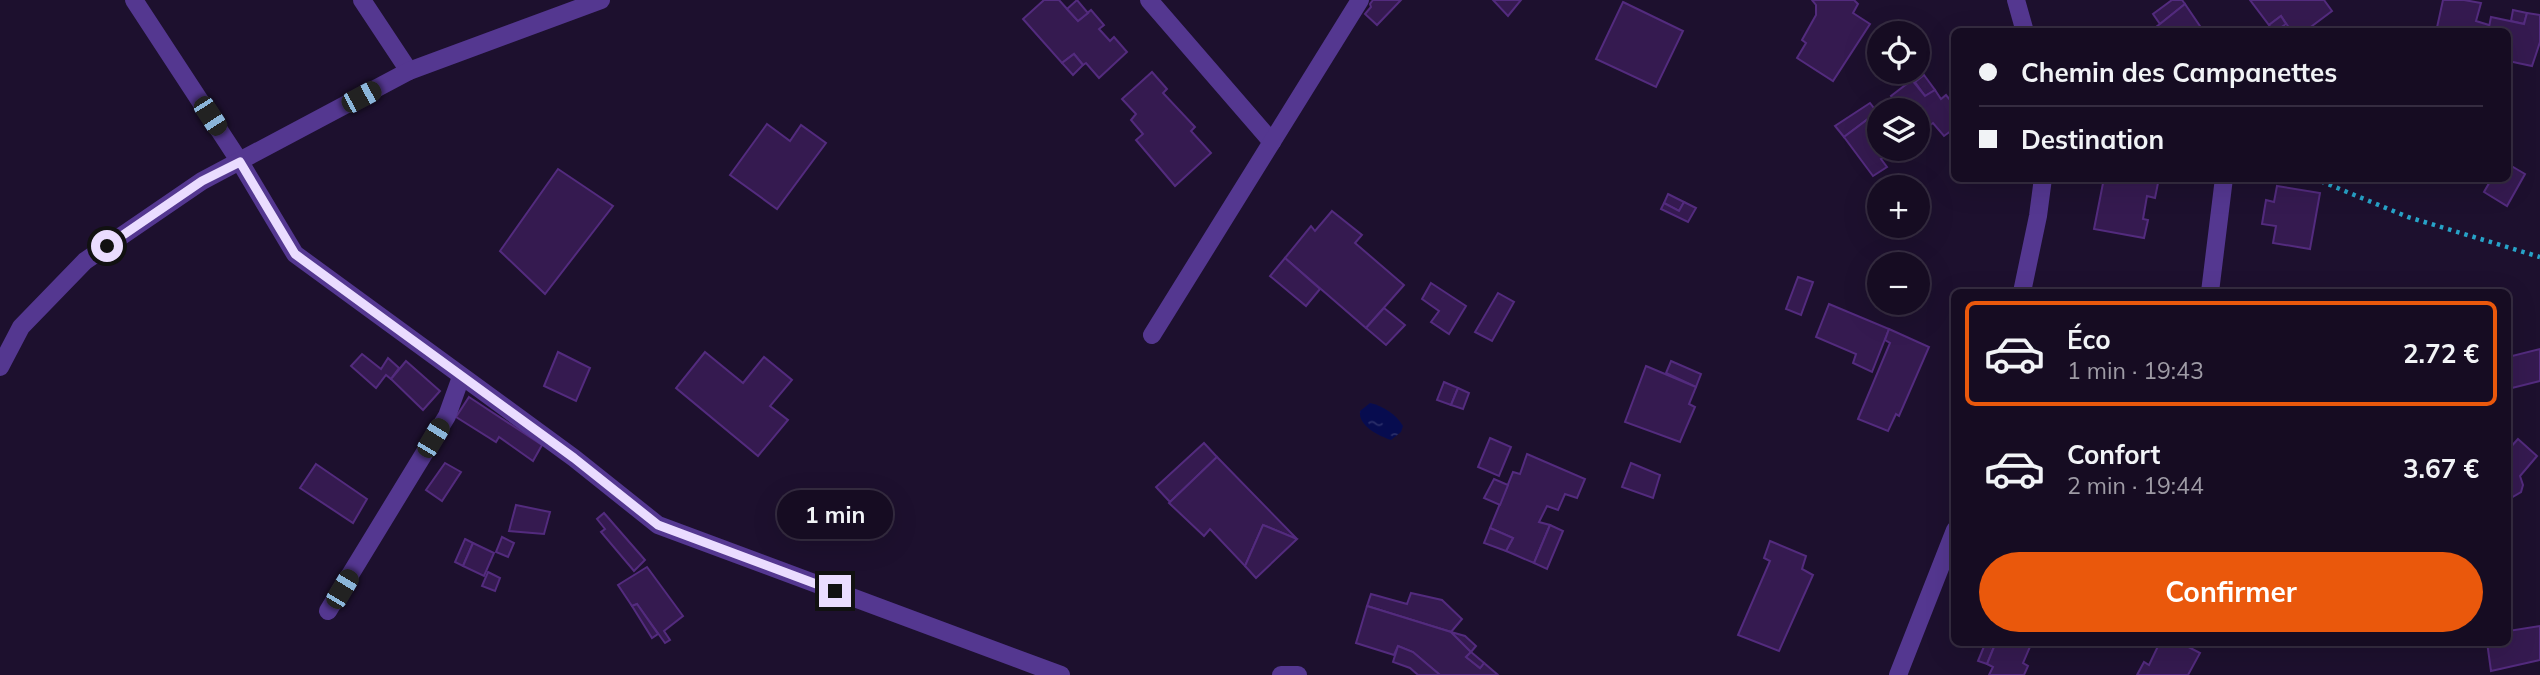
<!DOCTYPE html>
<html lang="fr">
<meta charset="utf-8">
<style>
:root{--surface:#160c22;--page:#1f152a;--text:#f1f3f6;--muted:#9e9ba5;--line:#352c40;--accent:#ea580c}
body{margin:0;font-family:Mulish,sans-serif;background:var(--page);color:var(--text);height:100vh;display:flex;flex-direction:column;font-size:26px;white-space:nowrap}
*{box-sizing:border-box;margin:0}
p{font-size:23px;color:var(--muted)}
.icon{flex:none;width:38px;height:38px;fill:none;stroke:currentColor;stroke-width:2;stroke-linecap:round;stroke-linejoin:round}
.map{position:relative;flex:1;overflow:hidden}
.panel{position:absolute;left:1951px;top:289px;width:560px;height:357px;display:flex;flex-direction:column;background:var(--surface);border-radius:10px;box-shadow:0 7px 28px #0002,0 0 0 2px var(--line)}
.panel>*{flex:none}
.guide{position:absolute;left:1951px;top:28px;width:560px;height:154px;border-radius:10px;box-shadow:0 7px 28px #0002,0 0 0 2px var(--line);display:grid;align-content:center;height:154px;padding:0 28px;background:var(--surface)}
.fabs{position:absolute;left:1867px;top:21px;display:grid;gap:14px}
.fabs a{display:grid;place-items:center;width:63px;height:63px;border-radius:50%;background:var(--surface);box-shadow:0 7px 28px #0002,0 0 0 2px var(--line);font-size:35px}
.end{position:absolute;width:32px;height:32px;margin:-16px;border:9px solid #eadcff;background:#111;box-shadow:0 0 0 4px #111}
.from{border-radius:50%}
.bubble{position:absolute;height:49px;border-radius:24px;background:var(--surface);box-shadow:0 7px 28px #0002,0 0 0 2px var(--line);font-size:23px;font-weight:700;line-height:49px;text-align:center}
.car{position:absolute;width:21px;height:42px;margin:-21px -10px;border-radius:9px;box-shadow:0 0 5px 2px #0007;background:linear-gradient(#222 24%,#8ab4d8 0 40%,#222 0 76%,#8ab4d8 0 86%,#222 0)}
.guide b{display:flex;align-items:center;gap:24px;height:66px;font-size:26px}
.guide b+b{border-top:2px solid var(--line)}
.guide i{width:18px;height:18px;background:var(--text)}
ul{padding:12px 0 0;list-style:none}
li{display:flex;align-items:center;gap:21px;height:105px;margin:0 14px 10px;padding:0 14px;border:4px solid transparent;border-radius:10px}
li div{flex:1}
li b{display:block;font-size:26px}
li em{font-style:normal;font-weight:700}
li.active{border-color:var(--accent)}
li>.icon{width:63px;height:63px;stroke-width:1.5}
.primary-button{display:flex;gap:14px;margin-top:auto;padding:14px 28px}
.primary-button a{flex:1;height:80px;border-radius:42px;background:var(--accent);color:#fff;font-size:28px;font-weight:700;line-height:80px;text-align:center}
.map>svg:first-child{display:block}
.water{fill:url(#water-ripples)}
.building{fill:#351a50;stroke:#532b7e;stroke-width:2}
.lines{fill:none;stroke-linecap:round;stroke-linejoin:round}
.path{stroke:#27a3c8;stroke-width:4.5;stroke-dasharray:3.5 5;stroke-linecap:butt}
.minor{stroke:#543790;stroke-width:18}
.route{stroke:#eadcff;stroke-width:9}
</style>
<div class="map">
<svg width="2540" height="675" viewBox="0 0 2540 675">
<defs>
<pattern id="water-ripples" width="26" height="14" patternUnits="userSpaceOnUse" patternTransform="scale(1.75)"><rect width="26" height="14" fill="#070c4f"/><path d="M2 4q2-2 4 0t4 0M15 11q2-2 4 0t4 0" fill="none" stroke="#2b2f69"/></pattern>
</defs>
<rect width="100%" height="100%" fill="#1d102e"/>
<path class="water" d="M1370 403C1383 406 1396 414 1403 426L1401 432 1391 440C1379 436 1358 426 1360 411Z"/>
<g class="building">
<polygon points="1044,0 1059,0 1078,21 1091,10 1104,25 1099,29 1110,41 1114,37 1127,52 1099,78 1086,63 1083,65 1074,54 1062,63 1023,19"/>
<polygon points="1077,0 1088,13 1078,21 1067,9"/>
<polygon points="1373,0 1401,0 1377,25 1365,14 1371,7 1370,4"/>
<polygon points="1493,0 1521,0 1508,16"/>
<polygon points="1812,0 1854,0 1858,4 1853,13 1870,24 1833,81 1797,58 1806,43 1802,40 1816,15 1816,5"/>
<polygon points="2172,0 2182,0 2185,4 2160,24 2153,14"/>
<polygon points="2250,0 2324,0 2332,11 2304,32 2292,32 2281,16 2269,25"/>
<polygon points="2443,0 2464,0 2481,3 2476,21 2489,25 2488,32 2436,32"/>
<polygon points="1623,2 1683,31 1656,87 1596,59"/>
<polygon points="2185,4 2204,32 2149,32 2160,24"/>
<polygon points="2513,10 2527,13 2524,24 2511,21"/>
<polygon points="2527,13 2540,15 2540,42 2532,66 2508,61 2508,32 2488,32 2491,17 2524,24"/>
<polygon points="2281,16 2286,24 2274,32 2269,25"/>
<polygon points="1074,54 1083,65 1073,75 1062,63"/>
<polygon points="1152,72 1167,89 1163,93 1195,127 1191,131 1211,153 1175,186 1136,140 1143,134 1131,120 1136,114 1122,99"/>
<polygon points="1924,75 1935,90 1925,96 1915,82"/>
<polygon points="1912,80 1925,96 1935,90 1941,99 1946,95 1955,106 1955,128 1944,136 1933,123 1918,134 1918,110 1880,110 1893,99 1891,96"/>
<polygon points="1870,103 1877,112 1844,137 1835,126"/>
<polygon points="1880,110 1880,149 1897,149 1881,159 1887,167 1873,176 1844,137"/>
<polygon points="767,124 790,141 801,125 826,143 777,209 730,175"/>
<polygon points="2508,164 2525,174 2507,206 2484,192 2492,178 2508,178"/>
<polygon points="558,169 613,206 545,294 500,251"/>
<polygon points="2104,178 2159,178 2155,198 2147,196 2143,219 2148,220 2144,238 2094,229"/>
<polygon points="2277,186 2320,193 2310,249 2273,243 2276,226 2262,224 2266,200 2274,202"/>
<polygon points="1668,194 1684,202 1679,211 1664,203"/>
<polygon points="1684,202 1696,208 1688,222 1661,209 1664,203 1679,211"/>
<polygon points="1332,211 1362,235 1355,243 1404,285 1366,328 1285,258 1311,226 1315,231"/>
<polygon points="1285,258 1320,289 1306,306 1270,276"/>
<polygon points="1798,277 1813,282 1801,315 1786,309"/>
<polygon points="1431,283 1466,306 1449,334 1431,322 1439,311 1422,299"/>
<polygon points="1498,293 1514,302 1492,341 1475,332"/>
<polygon points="1829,304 1889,329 1872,372 1853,363 1856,354 1816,337"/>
<polygon points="1384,308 1405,325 1386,345 1366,328"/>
<polygon points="1889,329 1929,347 1899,416 1896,414 1888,431 1858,419 1890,343 1885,340"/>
<polygon points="2540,349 2540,381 2508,389 2508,357"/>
<polygon points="558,352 590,368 576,401 544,386"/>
<polygon points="705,352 743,383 764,357 792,380 770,406 788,420 758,456 676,388"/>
<polygon points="362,354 381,369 388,358 399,368 391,379 386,375 376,388 351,366"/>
<polygon points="406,361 440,391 423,410 391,379"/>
<polygon points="1671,361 1701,374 1696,387 1666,373"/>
<polygon points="1646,366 1696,387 1689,404 1695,407 1680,442 1625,422"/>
<polygon points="1444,382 1458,388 1451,405 1437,400"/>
<polygon points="1458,388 1469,393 1463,409 1451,405"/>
<polygon points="469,397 542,445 533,461 499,437 496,442 456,417"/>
<polygon points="1490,438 1511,447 1499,476 1478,467"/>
<polygon points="2518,439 2537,456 2520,476 2523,485 2521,492 2511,498 2508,566 2508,450"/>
<polygon points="1204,443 1217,457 1170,502 1156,487"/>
<polygon points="1527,454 1585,479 1577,498 1565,494 1558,510 1547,506 1539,522 1550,525 1534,563 1506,551 1513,538 1490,528 1513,472 1520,474"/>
<polygon points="1217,457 1297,539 1263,525 1245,566 1210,529 1204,536 1169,503"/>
<polygon points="445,463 461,472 442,501 426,490"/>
<polygon points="1631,463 1660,475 1653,498 1622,487"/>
<polygon points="316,464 367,499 353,523 300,488"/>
<polygon points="1494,479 1508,485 1500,505 1484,498"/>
<polygon points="516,505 550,512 544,534 509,531"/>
<polygon points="604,513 645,560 634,571 601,532 605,529 597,519"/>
<polygon points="1263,525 1297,539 1256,578 1245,566"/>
<polygon points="1550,525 1563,531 1547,569 1534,563"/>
<polygon points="1490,528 1513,538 1506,551 1484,543"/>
<polygon points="502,537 514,543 508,557 496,552"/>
<polygon points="465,539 473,543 463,566 455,562"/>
<polygon points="1770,541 1806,556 1802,569 1813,575 1779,651 1738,635 1770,561 1764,558"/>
<polygon points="473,543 494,553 484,576 463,566"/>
<polygon points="647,567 683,616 664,631 670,640 665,643 637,604 632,606 618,585"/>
<polygon points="488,572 500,578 495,591 482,586"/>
<polygon points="1411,593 1442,600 1462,619 1451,632 1367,606 1371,594 1407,604"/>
<polygon points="637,604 658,634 652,638 632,606"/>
<polygon points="1367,606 1451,632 1471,652 1466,657 1480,668 1484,663 1498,675 1440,675 1413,652 1398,646 1394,655 1356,643"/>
<polygon points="2540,626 2540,660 2491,671 2487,642 2508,642 2508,631"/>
<polygon points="1451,632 1465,636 1476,646 1471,652"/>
<polygon points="1992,642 1996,642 1987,664 1978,661 1985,644 1990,647"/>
<polygon points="1996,642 2032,642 2023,663 2028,666 2024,675 1989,675 1993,667 1987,664"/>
<polygon points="2160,642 2179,642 2200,653 2188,675 2137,675 2144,662 2149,665"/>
<polygon points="1398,646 1413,652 1440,675 1418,675 1410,668 1393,662"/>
<polygon points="1471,652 1484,663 1480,668 1466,657"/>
</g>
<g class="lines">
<polyline class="path" points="2313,178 2408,217 2540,257"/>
<g class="minor">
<polyline points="134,0 240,162 295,254 574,458 658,525 1061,675"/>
<polyline points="362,0 409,71"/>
<polyline points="1149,0 1272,142"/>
<polyline points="2016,0 2025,32"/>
<polyline points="2022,292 2038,216 2043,178"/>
<polyline points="2210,292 2224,178"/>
<polyline points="1152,335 1360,0"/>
<polyline points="0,367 21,327 85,261 202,181 409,71 601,0"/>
<polyline points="328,611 447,416 461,377"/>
<polyline points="1281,675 1298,675"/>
<polyline points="1898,675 1955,530"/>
</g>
</g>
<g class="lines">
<polyline class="route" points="107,246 202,181 240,162 295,254 574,458 658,525 835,591"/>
</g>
</svg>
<div class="fabs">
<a><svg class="icon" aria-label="locate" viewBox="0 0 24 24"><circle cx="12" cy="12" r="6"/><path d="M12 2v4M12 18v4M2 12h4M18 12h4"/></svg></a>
<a><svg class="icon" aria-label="layers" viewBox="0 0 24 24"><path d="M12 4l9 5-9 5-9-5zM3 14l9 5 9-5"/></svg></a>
<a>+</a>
<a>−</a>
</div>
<i class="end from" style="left:107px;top:246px"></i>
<i class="end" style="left:835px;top:591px"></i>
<div class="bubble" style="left:777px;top:490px;width:116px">1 min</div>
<i class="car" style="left:361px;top:97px;rotate:62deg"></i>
<i class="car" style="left:210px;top:116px;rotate:147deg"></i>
<i class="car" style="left:433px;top:438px;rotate:31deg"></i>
<i class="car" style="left:342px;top:589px;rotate:31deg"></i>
<div class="guide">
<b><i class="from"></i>Chemin des Campanettes</b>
<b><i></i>Destination</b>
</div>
<section class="panel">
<ul>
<li class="active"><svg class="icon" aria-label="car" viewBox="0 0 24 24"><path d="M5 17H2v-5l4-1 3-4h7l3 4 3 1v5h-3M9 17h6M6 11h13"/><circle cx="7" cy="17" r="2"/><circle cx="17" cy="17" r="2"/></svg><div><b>Éco</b><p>1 min · 19:43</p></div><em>2.72 €</em></li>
<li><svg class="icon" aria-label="car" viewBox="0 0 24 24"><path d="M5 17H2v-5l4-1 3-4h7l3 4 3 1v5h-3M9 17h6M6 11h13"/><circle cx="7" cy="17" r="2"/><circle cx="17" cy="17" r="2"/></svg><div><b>Confort</b><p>2 min · 19:44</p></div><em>3.67 €</em></li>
</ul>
<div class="primary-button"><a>Confirmer</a></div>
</section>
</div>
